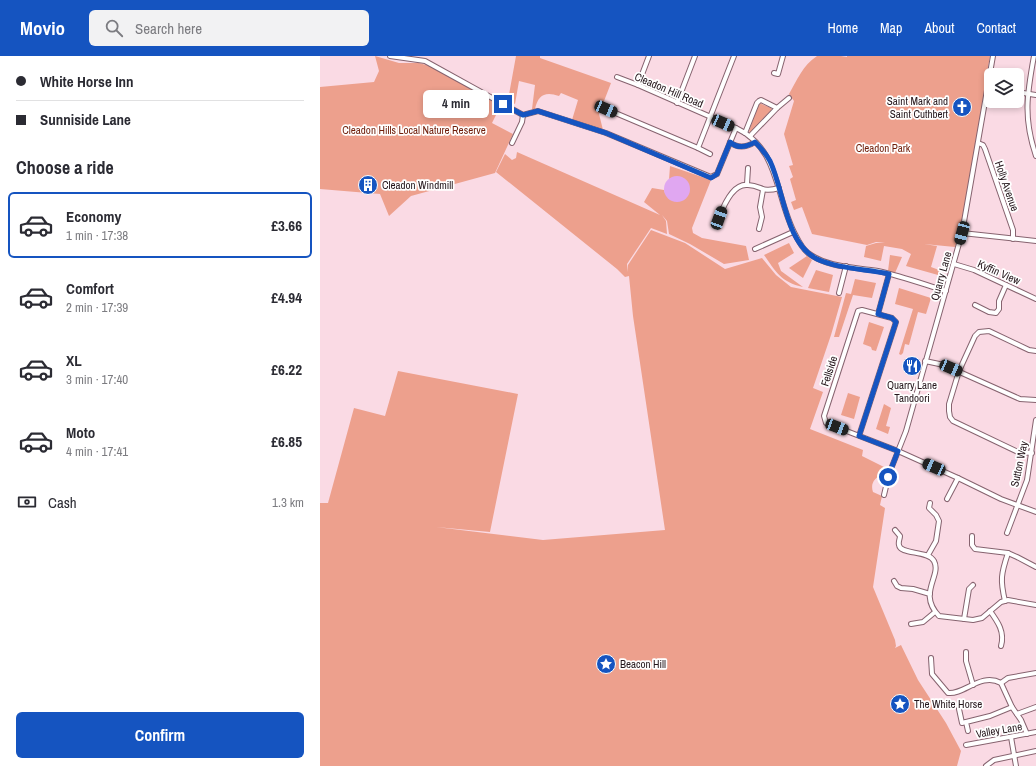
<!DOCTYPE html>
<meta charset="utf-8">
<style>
:root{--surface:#fff;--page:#f2f2f3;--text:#2b2b33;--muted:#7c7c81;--line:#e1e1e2;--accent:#1554c0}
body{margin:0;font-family:"Archivo Narrow",sans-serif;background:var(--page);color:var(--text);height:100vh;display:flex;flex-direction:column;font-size:15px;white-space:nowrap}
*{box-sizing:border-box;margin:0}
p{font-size:13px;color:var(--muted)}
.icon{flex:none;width:22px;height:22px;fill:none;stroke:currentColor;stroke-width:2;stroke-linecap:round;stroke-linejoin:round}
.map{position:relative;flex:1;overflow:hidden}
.details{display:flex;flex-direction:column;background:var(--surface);width:320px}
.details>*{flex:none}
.hud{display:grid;align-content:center;height:88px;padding:0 16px;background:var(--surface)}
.tools{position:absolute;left:664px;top:12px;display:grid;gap:8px}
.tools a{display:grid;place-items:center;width:40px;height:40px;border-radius:6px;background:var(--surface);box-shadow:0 2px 6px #0003;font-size:20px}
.end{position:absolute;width:18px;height:18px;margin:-9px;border:5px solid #1554c0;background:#fff;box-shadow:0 0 0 2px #fff}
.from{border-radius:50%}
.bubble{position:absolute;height:28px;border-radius:6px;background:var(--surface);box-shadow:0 2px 6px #0003;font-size:13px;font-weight:700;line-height:28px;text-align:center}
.car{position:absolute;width:12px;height:24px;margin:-12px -6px;border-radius:5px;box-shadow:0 0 3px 1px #0007;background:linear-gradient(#222 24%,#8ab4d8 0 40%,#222 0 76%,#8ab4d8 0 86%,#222 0)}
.hud b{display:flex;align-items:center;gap:14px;height:38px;font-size:15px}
.hud b+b{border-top:1px solid var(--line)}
.hud i{width:10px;height:10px;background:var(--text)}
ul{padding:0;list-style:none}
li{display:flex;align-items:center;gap:12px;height:66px;margin:0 8px 6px;padding:0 8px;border:2px solid transparent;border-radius:6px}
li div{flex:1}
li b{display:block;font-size:15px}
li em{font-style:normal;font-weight:700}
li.selected{border-color:var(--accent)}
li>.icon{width:36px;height:36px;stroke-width:1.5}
h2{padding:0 16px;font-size:18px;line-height:48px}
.pay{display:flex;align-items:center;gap:10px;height:44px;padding:0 16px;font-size:15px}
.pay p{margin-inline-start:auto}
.action{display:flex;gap:8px;margin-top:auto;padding:8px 16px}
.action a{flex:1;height:46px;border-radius:6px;background:var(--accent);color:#fff;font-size:16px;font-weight:700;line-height:46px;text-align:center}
header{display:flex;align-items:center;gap:24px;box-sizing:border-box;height:56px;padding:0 20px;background:var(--accent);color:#fff}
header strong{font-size:19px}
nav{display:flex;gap:22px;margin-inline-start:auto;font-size:14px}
.search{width:280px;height:36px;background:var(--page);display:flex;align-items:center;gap:10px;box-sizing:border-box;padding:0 14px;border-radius:6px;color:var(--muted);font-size:15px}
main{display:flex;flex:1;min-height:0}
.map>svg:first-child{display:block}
.green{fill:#eda08d}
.water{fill:#e0a7f1}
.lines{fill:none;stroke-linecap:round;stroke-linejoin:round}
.street-casing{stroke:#86636f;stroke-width:6}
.street{stroke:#fff;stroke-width:4}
.route{stroke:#1554c0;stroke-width:5}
.labels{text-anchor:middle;stroke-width:3.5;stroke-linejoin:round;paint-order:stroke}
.street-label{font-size:11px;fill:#25171c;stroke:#fff}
.poi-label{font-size:11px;fill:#25171c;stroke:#fff;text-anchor:start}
.park-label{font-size:11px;fill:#6f1d09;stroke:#fff}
</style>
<header>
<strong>Movio</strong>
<div class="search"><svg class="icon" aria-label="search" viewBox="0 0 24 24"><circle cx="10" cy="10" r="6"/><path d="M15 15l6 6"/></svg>Search here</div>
<nav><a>Home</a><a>Map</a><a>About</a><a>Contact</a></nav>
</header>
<main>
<section class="details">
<div class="hud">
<b><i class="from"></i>White Horse Inn</b>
<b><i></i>Sunniside Lane</b>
</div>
<h2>Choose a ride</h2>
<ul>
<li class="selected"><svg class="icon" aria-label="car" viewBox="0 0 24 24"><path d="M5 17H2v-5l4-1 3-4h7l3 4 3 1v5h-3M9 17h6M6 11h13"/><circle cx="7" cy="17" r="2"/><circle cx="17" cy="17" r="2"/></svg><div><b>Economy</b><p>1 min · 17:38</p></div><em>£3.66</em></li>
<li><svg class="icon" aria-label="car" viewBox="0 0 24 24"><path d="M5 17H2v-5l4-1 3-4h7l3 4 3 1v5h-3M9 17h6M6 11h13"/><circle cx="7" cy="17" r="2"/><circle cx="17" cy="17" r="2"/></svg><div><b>Comfort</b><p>2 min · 17:39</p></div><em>£4.94</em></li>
<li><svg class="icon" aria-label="car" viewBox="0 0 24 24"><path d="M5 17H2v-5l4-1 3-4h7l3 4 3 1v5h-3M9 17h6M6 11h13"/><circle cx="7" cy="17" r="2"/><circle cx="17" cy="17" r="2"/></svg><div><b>XL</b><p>3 min · 17:40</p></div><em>£6.22</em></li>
<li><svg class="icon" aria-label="car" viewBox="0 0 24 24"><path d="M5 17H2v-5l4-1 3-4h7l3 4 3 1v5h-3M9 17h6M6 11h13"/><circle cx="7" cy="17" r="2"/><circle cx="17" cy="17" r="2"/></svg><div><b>Moto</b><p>4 min · 17:41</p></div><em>£6.85</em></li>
</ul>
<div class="pay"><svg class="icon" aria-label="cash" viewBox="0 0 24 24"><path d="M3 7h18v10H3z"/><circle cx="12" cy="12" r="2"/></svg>Cash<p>1.3 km</p></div>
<div class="action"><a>Confirm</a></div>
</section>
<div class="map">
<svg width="716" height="710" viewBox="0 0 716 710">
<rect width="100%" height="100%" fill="#fadae4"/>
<g class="green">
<polygon points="55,0 79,7 99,7 113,11 181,49 172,67 193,78 175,117 91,140 69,160 60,138 0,133 0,31 54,26 59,15"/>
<path d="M196 0H220V2L291 27 279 58 283 74 252 64 258 44 241 37 239 40C225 35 218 39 215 53H212L215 29 199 25 195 48 188 44Z"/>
<path d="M497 0H521L527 1V0H670C659 63 655 130 635 191L604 188 617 190 611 211 619 214 618 219 586 210 591 198 582 193 564 190 561 205 544 201 546 190 556 187 565 186H556L547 189 492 178 482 151 474 154 471 146 476 144 470 123 473 121 469 110 473 109 464 78 474 45 469 38C477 24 483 9 497 0Z"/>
<polygon points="439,47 451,52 452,55 430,77 429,75"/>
<path d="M197 96 340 159 324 146 332 132 344 134 345 137 369 129 363 122H351L349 124 350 110 391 124 372 172 373 177 382 182 426 190 429 204 404 208 370 188 349 178 347 165 342 159 346 165 347 178 331 172 307 208 308 216V209L331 174 365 187 405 213 442 202 456 219 471 231 522 241 511 279 493 332 503 336 490 373 543 394 542 400 564 411 562 418C555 422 550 427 553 436L562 440 560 449 565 452 553 531 575 584 576 590 575 592 581 589 598 624 626 667 641 695 637 710H0V447H8L34 352 65 360 78 315 198 338 170 476 116 471 223 484 345 474 313 260 309 220 305 221 297 213 176 116 185 98 192 104 196 102Z"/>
<path d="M469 187 474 197 458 207 461 215 483 231C461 226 456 216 444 199Z"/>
<polygon points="570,199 582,201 575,217 568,215"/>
<polygon points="487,200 492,204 483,222 469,212"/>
<polygon points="496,214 513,219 509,236 488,232"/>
<polygon points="535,223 556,227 552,242 533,239 519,281 514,281 526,237 531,238"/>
<polygon points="579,232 611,242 606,258 598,256 589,289 585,288 583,297 581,299 579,298 593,253 575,248"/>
<polygon points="549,266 564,271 556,295 552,294 551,291 543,288"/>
<polygon points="528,337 540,341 534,363 521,359"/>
<polygon points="564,348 571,352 566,370 570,371 568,378 556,373"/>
</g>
<circle class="water" cx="357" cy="133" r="13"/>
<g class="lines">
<g class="street-casing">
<g id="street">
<polyline points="70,0 105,5 203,59 218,55 286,77 391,121 397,118 416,72"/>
<path d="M714 0C707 38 703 62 716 100"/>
<polyline points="454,17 458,18 463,0"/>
<path d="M297 21 318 29 416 72C461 93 455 143 476 180 479 186 483 193 488 197 508 212 535 211 558 215 581 220 603 228 626 235"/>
<polyline points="318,29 329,0"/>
<polyline points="697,36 716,39"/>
<polyline points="357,47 375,0"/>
<polyline points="457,52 469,42"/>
<polyline points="286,53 378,92 414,0"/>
<polyline points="425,77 437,47 439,45 441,44 457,52 430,80"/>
<path d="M410 86C418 93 427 91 435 86"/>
<polyline points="192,87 202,66 203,59"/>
<polyline points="658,87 663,89 665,93 693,174 693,183"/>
<polyline points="378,92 390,98"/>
<polyline points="427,128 428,112"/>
<path d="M399 162C403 151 413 127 428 129 443 130 441 137 459 132"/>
<polyline points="439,173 442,161 440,151 443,134"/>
<polyline points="642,177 716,185"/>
<polyline points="435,193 473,176"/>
<polyline points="634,208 654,214 716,243"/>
<polyline points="519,237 526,210"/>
<polyline points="655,249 669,256 676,257 679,253 679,245 686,229"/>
<polyline points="558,258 569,218"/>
<polyline points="605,305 624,309 700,343 716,344"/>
<polyline points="539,380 576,266 572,262 542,254 538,255 504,360 506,367 578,395 638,422 681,443 716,456"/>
<polyline points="712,397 698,396 633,365 630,361 629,355 629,348 639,315 655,280 659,276 669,275 709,294 716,295"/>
<polyline points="564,439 569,418 586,375 642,177 673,0"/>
<polyline points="627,443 638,422"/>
<path d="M575 474 580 480C580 483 578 486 579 489 580 499 608 494 614 505 622 520 597 537 619 560L653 564 662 562 681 546 688 544 716 549"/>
<polyline points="687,477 707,424 716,364"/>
<polyline points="652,480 652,489 655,493 688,497 697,501 716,511"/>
<polyline points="608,499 616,485 619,465 616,459 609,452 610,447"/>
<polyline points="574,525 577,530 581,532 593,533 610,538"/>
<path d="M685 545C680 524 681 518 688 497"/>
<path d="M670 555C678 566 685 576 681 590"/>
<polyline points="644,563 649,533 653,529"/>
<polyline points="591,568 603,566 615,556"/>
<polyline points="646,596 646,605 653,629"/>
<path d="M611 602 612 618 628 637C644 639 661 616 681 627L692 651 701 664 707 678"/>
<polyline points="681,627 688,622 716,617"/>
<polyline points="639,653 642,667 646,666"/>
<polyline points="697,658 716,651"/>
<polyline points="648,675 646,666 670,660 692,651"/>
<polyline points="691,681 696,710"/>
<polyline points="646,689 716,676"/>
<polyline points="666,710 674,704 716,695"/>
</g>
</g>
<use href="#street" class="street"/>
</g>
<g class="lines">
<path class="route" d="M183 48 203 59 218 55 286 77 391 122 397 118 410 86C418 93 427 91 435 86 441 92 446 98 450 105 464 134 465 187 497 203 518 213 546 213 569 218L558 258 572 262 576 266 539 380 578 395 568 421"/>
</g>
<defs>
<g id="church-disc" transform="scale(1)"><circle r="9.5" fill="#1554c0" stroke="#fff"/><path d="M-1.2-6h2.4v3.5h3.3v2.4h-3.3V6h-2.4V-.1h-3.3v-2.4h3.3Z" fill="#fff"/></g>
<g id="building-disc" transform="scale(1)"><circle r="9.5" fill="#1554c0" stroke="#fff"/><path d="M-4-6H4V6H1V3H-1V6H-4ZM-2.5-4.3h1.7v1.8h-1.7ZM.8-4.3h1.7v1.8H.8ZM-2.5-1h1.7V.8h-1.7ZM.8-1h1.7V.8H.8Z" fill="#fff"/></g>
<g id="restaurant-disc" transform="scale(1)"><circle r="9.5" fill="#1554c0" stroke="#fff"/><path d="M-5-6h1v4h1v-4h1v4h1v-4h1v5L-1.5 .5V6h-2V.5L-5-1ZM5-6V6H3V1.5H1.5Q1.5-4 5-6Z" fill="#fff"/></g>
<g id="sight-disc" transform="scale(1)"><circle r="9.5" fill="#1554c0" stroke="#fff"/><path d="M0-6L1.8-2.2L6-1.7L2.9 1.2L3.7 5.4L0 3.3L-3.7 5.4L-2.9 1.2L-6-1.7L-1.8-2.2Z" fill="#fff"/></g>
</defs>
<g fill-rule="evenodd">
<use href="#church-disc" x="642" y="51"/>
<use href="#building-disc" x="48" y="129"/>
<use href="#restaurant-disc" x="592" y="310"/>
<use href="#sight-disc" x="286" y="608"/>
<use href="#sight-disc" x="580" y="648"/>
</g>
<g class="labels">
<g class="street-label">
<text transform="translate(349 34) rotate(23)" y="4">Cleadon Hill Road</text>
<text transform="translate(687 130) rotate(71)" y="4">Holly Avenue</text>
<text transform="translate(679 216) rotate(24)" y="4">Kyffin View</text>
<text transform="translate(621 220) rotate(-74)" y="4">Quarry Lane</text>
<text transform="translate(509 315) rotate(-72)" y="4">Fellside</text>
<text transform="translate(699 408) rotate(-78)" y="4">Sutton Way</text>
<text transform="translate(679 674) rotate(-10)" y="4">Valley Lane</text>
</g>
<g class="poi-label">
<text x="628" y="49" text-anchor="end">Saint Mark and<tspan x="628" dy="13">Saint Cuthbert</tspan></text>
<text x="62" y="133">Cleadon Windmill</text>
<text x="592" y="333" text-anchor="middle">Quarry Lane<tspan x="592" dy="13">Tandoori</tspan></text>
<text x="300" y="612">Beacon Hill</text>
<text x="594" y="652">The White Horse</text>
</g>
<g class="park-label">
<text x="94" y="78">Cleadon Hills Local Nature Reserve</text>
<text x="563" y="96">Cleadon Park</text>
</g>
</g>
</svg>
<div class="tools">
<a><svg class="icon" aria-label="layers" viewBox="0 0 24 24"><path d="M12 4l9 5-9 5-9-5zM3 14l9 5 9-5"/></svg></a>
</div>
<i class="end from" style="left:568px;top:421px"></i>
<i class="end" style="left:183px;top:48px"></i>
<div class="bubble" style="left:103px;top:34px;width:66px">4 min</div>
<i class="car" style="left:286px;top:53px;rotate:113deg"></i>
<i class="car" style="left:403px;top:67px;rotate:113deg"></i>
<i class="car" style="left:399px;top:162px;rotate:20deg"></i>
<i class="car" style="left:642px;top:177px;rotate:195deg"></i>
<i class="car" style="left:631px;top:312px;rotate:113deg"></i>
<i class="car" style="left:517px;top:371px;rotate:111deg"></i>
<i class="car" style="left:614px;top:411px;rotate:294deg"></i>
</div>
</main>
